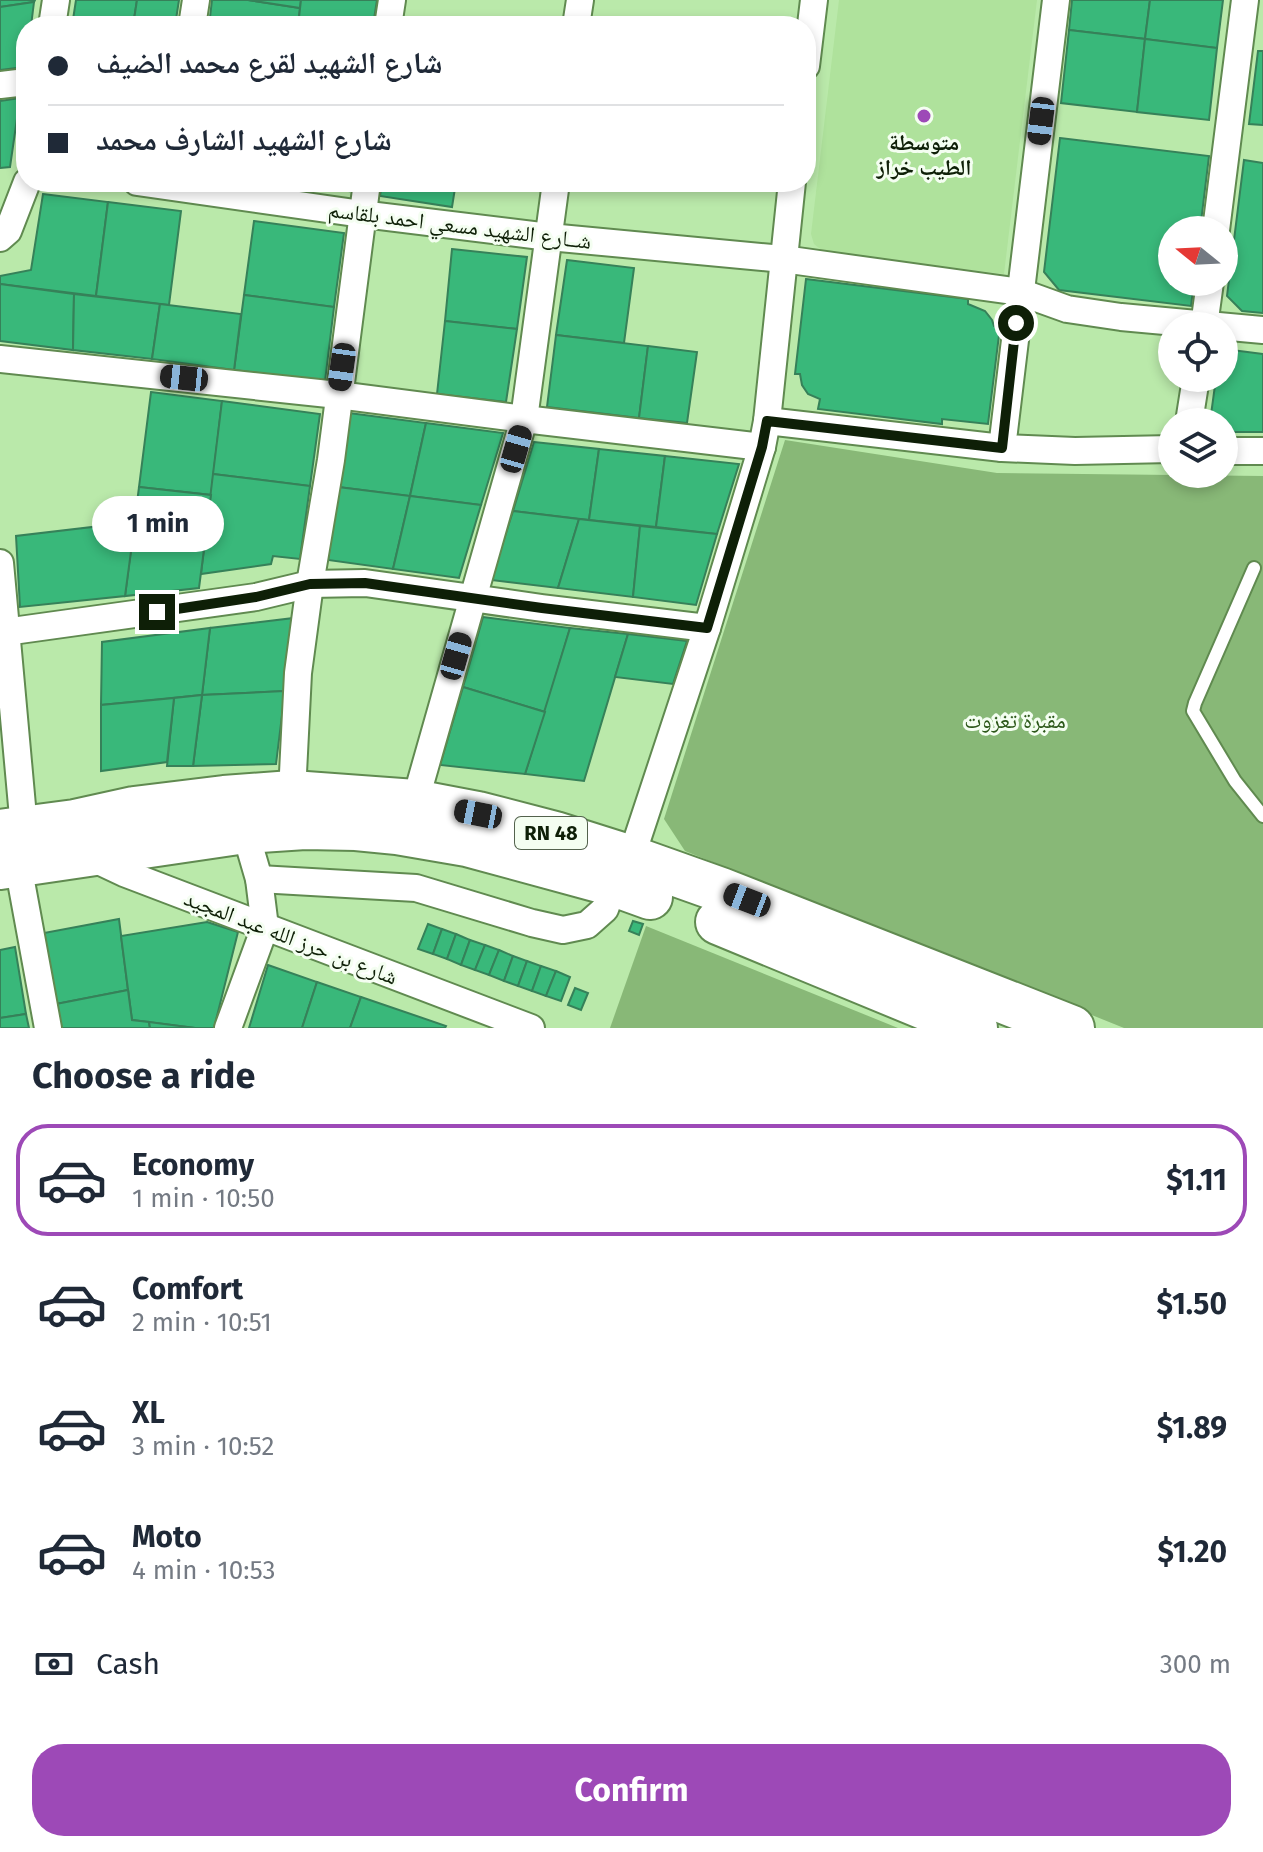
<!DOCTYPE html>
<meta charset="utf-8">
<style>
:root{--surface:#fff;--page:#f2f2f3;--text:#1f2937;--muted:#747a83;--line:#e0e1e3;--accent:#9d49b7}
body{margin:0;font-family:"Fira Sans","Noto Naskh Arabic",sans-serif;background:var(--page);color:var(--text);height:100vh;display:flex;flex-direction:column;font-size:30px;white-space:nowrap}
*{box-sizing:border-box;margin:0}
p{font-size:26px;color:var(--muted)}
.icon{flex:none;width:44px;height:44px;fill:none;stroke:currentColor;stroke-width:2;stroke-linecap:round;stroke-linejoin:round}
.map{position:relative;height:1028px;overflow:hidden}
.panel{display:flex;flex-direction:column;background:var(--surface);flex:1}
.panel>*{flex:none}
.guide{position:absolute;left:16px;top:16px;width:800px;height:176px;border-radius:32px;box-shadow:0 4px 12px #0003;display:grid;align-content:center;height:176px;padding:0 32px;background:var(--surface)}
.needle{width:52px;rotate:288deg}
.fabs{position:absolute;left:1158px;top:216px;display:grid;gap:16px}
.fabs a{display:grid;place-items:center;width:80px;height:80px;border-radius:50%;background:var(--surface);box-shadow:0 4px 12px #0003;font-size:40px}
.end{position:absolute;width:36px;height:36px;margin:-18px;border:10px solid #0e1f07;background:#fff;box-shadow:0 0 0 4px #fff}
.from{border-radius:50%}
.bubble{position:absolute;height:56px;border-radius:28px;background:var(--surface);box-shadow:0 4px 12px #0003;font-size:26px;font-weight:700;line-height:56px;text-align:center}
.car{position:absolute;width:24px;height:48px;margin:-24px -12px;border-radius:10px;box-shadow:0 0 6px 2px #0007;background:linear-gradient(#222 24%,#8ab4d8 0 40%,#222 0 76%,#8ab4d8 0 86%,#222 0)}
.guide b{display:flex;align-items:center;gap:28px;height:76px;font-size:30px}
.guide b+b{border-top:2px solid var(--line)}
.guide i{width:20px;height:20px;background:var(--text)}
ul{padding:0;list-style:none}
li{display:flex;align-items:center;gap:24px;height:112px;margin:0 16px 12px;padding:0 16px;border:4px solid transparent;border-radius:32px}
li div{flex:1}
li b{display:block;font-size:30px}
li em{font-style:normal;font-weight:700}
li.current{border-color:var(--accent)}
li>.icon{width:72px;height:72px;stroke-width:1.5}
h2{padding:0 32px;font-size:36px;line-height:96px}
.pay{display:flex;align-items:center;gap:20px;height:88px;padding:0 32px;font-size:30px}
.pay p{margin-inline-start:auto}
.action{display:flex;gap:16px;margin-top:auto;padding:16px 32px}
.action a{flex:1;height:92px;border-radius:32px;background:var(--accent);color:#fff;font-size:32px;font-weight:700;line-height:92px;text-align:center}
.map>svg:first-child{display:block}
.built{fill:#afe29c}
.green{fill:#88b877}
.building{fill:#39b87a;stroke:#368159;stroke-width:2}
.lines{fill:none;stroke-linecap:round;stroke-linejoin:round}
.lane-casing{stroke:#608a50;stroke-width:16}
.street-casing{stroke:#608a50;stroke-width:30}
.highway-casing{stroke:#608a50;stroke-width:48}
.lane{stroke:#fff;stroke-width:12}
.street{stroke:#fff;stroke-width:26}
.highway{stroke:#fff;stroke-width:44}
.route{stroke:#0e1f07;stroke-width:10}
.poi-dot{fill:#9d49b7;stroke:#f4fef1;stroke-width:3}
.labels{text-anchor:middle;stroke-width:6;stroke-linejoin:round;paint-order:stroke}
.shield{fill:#f4fef1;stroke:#53624d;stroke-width:2}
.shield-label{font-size:20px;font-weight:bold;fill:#0e1f07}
.poi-label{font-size:22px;font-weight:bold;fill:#0e1f07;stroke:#f4fef1}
.street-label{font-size:22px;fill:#0e1f07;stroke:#f4fef1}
.park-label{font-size:22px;fill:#2b5718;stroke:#f4fef1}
</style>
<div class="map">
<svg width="1263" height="1028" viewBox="0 0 1263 1028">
<rect width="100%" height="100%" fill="#bae9aa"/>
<polygon class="built" points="839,0 1037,0 1004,274 824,252 814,244 811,234"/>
<g class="green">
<polygon points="785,440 997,473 1263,476 1263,1028 1124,1028 685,851 664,819"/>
<polygon points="646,926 898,1028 610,1028"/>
</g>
<g class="building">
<polygon points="0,0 35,0 34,2 0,7"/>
<polygon points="76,0 137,0 133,26 72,26"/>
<polygon points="137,0 179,0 175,26 133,26"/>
<polygon points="212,0 248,0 300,8 298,26 209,26"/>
<polygon points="248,0 301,0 300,8"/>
<polygon points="301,0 377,0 373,26 298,26"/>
<polygon points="1072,0 1150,0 1145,39 1069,30"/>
<polygon points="1150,0 1223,0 1217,48 1145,39"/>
<polygon points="34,2 31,26 26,26 25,67 0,70 0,7"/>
<polygon points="1069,30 1145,39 1137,112 1061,103"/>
<polygon points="1145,39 1217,48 1209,120 1137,112"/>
<polygon points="1258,51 1263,51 1263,125 1249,124"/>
<polygon points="20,98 10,167 0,168 0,101"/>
<polygon points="1060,138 1209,156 1200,230 1172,230 1172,282 1194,282 1191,306 1059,290 1044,272"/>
<polygon points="1244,160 1263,163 1263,313 1242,311 1227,296"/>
<polygon points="287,182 350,182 349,191"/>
<polygon points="382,182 456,182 452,207 380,196"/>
<polygon points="43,194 108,202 96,296 0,284 0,276 31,270"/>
<polygon points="108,202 181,211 169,305 96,296"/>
<polygon points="254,221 344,233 334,307 244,295"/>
<polygon points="452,249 527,257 517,329 445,321"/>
<polygon points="567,260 634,268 624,343 556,335"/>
<polygon points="806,279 968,299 968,304 985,311 992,320 994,326 1000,327 988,424 942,419 942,424 818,409 820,399 808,394 802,385 800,374 795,374"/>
<polygon points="0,284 74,294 73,350 0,341"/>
<polygon points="74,294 160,304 152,359 73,350"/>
<polygon points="244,295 334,307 325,381 234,370"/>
<polygon points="160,304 241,314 234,370 152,359"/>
<polygon points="445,321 517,329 506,402 437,394"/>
<polygon points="556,335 648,346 639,418 547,407"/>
<polygon points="648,346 697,352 687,423 639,418"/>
<polygon points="1224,349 1263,354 1263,432 1224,432 1224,422 1210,422 1216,378 1224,378"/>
<polygon points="151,392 222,401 211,495 139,487"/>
<polygon points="222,401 320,414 310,486 213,474"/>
<polygon points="349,413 426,423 410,496 338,487"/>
<polygon points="426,423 503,433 481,505 410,496"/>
<polygon points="534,442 599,449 589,520 513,511"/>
<polygon points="599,449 665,456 656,527 589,520"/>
<polygon points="665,456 739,464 717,534 656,527"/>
<polygon points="213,474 310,486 300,559 273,556 271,564 201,574"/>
<polygon points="139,487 211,495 199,588 125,596"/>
<polygon points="338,487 410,496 393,569 328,560"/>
<polygon points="410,496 481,505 459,578 393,569"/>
<polygon points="513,511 579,519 558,588 491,580"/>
<polygon points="579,519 640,526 633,597 558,588"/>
<polygon points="135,522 125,596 20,607 16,536"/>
<polygon points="640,526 717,534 696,605 633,597"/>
<polygon points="483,617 570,628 545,712 463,687"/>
<polygon points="294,618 285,691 202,695 210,628"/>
<polygon points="210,628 202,695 101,705 102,642"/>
<polygon points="570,628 628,634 584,781 525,774"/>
<polygon points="628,634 687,641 673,684 615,677"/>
<polygon points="463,687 545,712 525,774 440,765"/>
<polygon points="285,691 276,764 193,766 202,695"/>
<polygon points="202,695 193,766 167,766 174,698"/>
<polygon points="174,698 167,762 101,771 101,705"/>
<polygon points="119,919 128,990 56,1004 44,933"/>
<polygon points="633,921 643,924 639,935 629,931"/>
<polygon points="207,922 238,932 214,1028 195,1028 132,1020 121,936"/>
<polygon points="428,924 442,929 433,954 418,949"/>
<polygon points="442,929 456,934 447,959 433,954"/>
<polygon points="456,934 470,940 461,965 447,959"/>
<polygon points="470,940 485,945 475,970 461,965"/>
<polygon points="485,945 499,950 489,975 475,970"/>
<polygon points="15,947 26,1014 0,1018 0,950"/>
<polygon points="499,950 513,956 504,981 489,975"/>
<polygon points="513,956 527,961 518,986 504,981"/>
<polygon points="527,961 541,966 532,991 518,986"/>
<polygon points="268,965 317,982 302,1028 249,1028"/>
<polygon points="541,966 556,971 546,996 532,991"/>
<polygon points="556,971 570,977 561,1001 546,996"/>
<polygon points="317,982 361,997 350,1028 302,1028"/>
<polygon points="575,988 588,993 581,1010 568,1005"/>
<polygon points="128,990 132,1020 149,1022 150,1028 60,1028 56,1004"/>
<polygon points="361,997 446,1026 445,1028 350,1028"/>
<polygon points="26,1014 29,1028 0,1028 0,1018"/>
<polygon points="149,1022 195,1028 150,1028"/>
</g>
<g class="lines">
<g class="lane-casing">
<polyline id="lane" points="1254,568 1195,703 1193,711 1235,781 1263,816"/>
</g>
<g class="street-casing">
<g id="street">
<polyline points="52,26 56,0"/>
<polyline points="192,26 196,0"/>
<polyline points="388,26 392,0"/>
<polyline points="576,26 580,0"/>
<polyline points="806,66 814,0"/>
<polyline points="0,85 26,82"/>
<polyline points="137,182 362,214 549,237 783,259 1020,292 1067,309 1121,317 1263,330"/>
<polyline points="1216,230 1245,0"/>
<polyline points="0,238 8,231 27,182"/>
<polyline points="1204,326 1210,282"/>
<polyline points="0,359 338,395 524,419 762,447"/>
<polyline points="767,421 1002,448 1075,451 1172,449"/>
<polyline points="1189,422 1196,378"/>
<polyline points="1002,448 1056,0"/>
<polyline points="1224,451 1263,451"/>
<polyline points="0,563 24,828"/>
<polyline points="5,632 256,597 310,584 365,583 542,608 707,628"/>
<polyline points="292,793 298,673 310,584 331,460 367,182"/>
<polyline points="415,802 524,419 556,182"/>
<polyline points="90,857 124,873 531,1028"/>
<polyline points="631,858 707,628 762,447 767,421 792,182"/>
<polyline points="18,865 48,1028"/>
<polyline points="259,879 416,888 532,923 563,930 587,925 605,909 614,884"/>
<polyline points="228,1028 265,927 259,879 245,831"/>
</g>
</g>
<g class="highway-casing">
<g id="highway">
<polyline points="0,832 75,822 134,809 224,798 292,793 415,802 478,814 555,834 631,858 721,890 1072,1028"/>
<polyline points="0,867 245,831 305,827 356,828 397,832 467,844 614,884 650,897"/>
<polyline points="718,922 975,1028"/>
</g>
</g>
<use href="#lane" class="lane"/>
<use href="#street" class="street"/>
<use href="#highway" class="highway"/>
</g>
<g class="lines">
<polyline class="route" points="157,612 256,597 310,584 365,583 542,608 707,628 762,447 767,421 1002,448 1016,323"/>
</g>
<circle class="poi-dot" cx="924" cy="116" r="8"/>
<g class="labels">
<rect class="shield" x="515" y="817" width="72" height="32" rx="6"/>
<g class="shield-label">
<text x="551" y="840">RN 48</text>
</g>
<g class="poi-label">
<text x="924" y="150">متوسطة<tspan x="924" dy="25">الطيب خراز</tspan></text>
</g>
<g class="street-label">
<text transform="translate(460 225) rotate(7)" y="8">شــارع الشهيد مسعي احمد بلقاسم</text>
<text transform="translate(291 937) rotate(21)" y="8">شارع بن حرز الله عبد المجيد</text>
</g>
<g class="park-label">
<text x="1015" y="728">مقبرة تغزوت</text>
</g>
</g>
</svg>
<div class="fabs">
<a><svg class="needle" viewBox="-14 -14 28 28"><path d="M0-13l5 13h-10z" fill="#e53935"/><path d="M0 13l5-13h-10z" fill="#747a83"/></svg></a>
<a><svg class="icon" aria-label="locate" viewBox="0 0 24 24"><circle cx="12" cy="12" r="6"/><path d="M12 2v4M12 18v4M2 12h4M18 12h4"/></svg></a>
<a><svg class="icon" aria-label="layers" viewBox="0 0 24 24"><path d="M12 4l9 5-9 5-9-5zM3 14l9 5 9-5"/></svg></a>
</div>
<i class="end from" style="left:1016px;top:323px"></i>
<i class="end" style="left:157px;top:612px"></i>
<div class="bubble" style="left:92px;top:496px;width:132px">1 min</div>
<i class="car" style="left:1041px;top:121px;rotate:187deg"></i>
<i class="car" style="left:342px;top:367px;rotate:188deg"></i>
<i class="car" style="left:184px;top:378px;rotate:276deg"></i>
<i class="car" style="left:516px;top:449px;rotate:16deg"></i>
<i class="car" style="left:456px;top:656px;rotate:16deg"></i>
<i class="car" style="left:478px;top:814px;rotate:281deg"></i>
<i class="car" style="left:747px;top:900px;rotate:291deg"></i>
<div class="guide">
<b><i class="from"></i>شارع الشهيد لقرع محمد الضيف</b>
<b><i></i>شارع الشهيد الشارف محمد</b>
</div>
</div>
<section class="panel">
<h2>Choose a ride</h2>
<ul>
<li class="current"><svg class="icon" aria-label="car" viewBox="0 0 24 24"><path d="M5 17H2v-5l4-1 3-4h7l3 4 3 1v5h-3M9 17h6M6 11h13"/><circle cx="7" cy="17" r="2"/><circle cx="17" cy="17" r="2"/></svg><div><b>Economy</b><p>1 min · 10:50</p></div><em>$1.11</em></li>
<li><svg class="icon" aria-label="car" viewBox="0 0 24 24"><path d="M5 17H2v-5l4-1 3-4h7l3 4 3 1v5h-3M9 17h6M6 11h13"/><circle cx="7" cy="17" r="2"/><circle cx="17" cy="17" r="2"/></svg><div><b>Comfort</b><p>2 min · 10:51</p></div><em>$1.50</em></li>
<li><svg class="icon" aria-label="car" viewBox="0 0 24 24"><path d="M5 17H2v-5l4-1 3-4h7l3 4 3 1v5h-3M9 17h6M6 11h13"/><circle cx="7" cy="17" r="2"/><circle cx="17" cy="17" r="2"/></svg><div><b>XL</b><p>3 min · 10:52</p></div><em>$1.89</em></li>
<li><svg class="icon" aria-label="car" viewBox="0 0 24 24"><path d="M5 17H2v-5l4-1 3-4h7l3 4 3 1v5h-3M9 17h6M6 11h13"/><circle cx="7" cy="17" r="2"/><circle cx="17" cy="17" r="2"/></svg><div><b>Moto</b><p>4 min · 10:53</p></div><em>$1.20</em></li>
</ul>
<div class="pay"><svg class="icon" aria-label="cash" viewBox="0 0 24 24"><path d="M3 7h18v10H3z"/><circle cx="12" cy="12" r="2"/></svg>Cash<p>300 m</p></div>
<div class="action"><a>Confirm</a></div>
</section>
